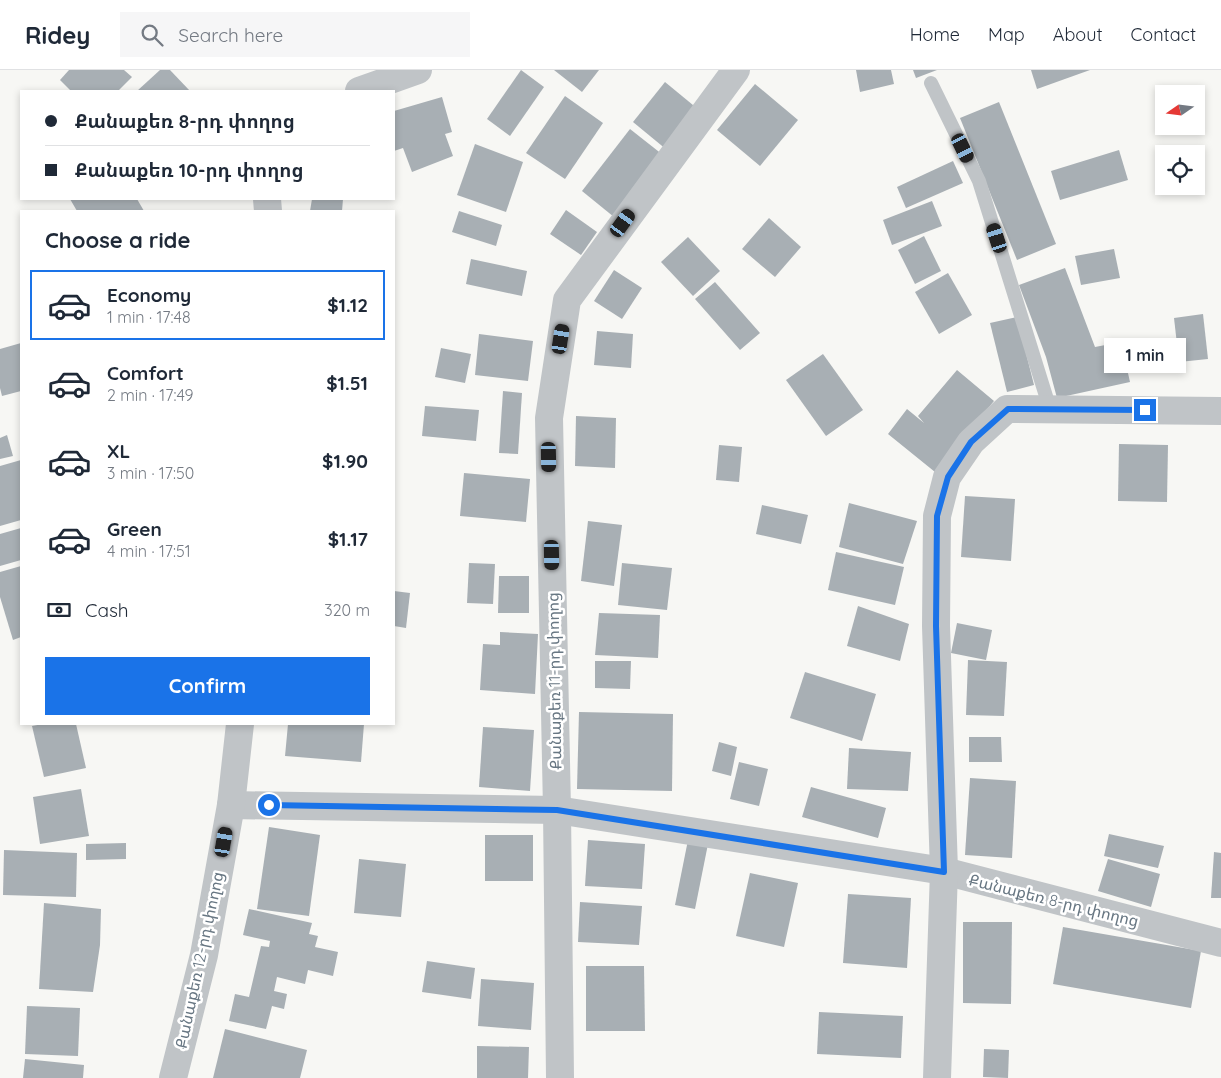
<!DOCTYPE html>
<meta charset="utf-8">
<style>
:root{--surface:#fff;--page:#f6f6f7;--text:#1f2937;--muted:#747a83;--line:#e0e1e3;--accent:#1a73e8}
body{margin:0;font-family:Quicksand,"Noto Sans Armenian",sans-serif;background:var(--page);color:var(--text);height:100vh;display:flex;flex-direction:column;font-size:19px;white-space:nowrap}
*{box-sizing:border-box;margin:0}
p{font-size:16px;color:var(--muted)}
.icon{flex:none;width:28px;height:28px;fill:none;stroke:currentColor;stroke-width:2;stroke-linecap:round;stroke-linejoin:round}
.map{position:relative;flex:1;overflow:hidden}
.details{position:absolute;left:20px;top:140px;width:375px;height:515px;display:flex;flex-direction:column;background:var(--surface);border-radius:0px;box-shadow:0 2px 8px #0003}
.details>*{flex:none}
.banner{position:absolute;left:20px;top:20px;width:375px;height:110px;border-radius:0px;box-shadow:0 2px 8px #0003;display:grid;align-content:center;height:110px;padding:0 25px;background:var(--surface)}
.needle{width:32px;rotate:256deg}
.fabs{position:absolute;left:1155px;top:15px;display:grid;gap:10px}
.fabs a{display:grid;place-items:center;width:50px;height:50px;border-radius:0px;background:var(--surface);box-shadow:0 2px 8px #0003;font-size:25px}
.end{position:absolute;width:22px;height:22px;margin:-11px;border:6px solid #1a73e8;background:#fff;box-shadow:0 0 0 2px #fff}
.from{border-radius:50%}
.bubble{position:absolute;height:35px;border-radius:0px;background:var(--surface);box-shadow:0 2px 8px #0003;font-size:16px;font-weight:700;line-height:35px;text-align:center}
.car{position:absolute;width:15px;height:30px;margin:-15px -8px;border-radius:6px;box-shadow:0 0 4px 1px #0007;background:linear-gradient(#222 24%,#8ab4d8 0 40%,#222 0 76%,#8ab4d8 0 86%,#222 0)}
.banner b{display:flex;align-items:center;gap:18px;height:48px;font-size:19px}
.banner b+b{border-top:1px solid var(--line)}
.banner i{width:12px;height:12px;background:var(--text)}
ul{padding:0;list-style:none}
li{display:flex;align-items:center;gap:15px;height:70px;margin:0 10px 8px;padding:0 15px;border:2px solid transparent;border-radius:0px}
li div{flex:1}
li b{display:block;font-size:19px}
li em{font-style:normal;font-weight:700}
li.current{border-color:var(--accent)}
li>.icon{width:45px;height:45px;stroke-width:1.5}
h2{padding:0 25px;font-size:22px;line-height:60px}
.pay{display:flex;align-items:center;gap:12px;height:55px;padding:0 25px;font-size:19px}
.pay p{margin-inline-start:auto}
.action{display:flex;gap:10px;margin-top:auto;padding:10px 25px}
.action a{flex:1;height:58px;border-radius:0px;background:var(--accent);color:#fff;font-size:20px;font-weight:700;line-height:58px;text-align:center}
header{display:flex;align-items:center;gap:30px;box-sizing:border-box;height:70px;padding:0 25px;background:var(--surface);border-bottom:1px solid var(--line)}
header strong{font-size:24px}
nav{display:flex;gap:28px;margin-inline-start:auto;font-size:18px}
.search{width:350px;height:45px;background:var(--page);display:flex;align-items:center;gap:12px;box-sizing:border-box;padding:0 18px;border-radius:0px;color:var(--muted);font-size:19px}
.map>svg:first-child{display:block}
.building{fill:#a8afb4}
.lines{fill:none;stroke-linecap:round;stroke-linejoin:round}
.service{stroke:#c0c4c7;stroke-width:14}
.minor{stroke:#c0c4c7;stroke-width:28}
.route{stroke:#1a73e8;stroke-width:6}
.labels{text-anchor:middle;stroke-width:5;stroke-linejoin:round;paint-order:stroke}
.street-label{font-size:16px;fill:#687783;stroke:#fff}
</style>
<header>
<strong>Ridey</strong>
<div class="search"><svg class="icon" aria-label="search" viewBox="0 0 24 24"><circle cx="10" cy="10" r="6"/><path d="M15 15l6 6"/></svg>Search here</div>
<nav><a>Home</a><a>Map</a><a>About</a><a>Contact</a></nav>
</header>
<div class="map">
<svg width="1221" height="1008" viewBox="0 0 1221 1008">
<rect width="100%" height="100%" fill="#f7f7f4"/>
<g class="building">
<polygon points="69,0 124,0 132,7 118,21 71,21 60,10"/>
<polygon points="160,0 170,0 190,21 137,21"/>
<polygon points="521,0 544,17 510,66 487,49"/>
<polygon points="554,0 599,0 582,22"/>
<polygon points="856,0 891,0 894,14 860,22"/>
<polygon points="913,0 937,0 916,8"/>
<polygon points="1031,0 1090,0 1037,19"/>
<polygon points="665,12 699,40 667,80 633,52"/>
<polygon points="755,14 798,50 760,96 717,60"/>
<polygon points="565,26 603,53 565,109 526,83"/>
<polygon points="442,27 452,62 445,64 453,86 412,102 403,78 394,81 394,41"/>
<polygon points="999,32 1056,174 1017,190 960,48"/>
<polygon points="630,59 663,85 614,147 582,121"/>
<polygon points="475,74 523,92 506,142 457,125"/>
<polygon points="1119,80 1128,110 1060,130 1051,101"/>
<polygon points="953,91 963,113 906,138 897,117"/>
<polygon points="70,129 137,129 144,141 77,141"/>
<polygon points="312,129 343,129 342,141 310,141"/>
<polygon points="932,131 942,156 892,175 883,150"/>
<polygon points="566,140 597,162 581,185 550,164"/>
<polygon points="459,141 502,155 496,176 452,162"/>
<polygon points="769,148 801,177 775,207 742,179"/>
<polygon points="924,166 941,201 915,214 898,180"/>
<polygon points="688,167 720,201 693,226 661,192"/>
<polygon points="1114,179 1120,208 1081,215 1075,186"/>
<polygon points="471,189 527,201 522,226 466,214"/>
<polygon points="1065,198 1095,277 1121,272 1130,312 1057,328 1046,287 1019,215"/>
<polygon points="614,200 642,218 622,249 594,231"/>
<polygon points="948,203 972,245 939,264 915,222"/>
<polygon points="715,212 760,263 740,280 695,229"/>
<polygon points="1203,244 1208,289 1179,292 1174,248"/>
<polygon points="1017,247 1034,315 1007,322 990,253"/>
<polygon points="597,261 633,264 631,298 594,295"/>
<polygon points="479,264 533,271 528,311 475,305"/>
<polygon points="21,273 21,321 2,326 0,318 0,279"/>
<polygon points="441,278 471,284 465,313 435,307"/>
<polygon points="823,284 863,340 826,366 786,310"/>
<polygon points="957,300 994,331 935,402 888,364 907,339 924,353 918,346"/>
<polygon points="503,321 522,323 518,384 499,383"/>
<polygon points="425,336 479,340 476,371 422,366"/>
<polygon points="576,346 616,348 615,398 575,396"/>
<polygon points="7,365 13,386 0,389 0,368"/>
<polygon points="1119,374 1168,375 1167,432 1118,431"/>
<polygon points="719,375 742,377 739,412 716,410"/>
<polygon points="21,390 21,450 0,456 0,396"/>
<polygon points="464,403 530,409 526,452 460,446"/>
<polygon points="965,426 1015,429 1011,491 961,487"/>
<polygon points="849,433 917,451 903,494 839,477"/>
<polygon points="762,435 808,445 801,474 756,464"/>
<polygon points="588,451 622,455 614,516 581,511"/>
<polygon points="21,458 21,490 0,496 0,464"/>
<polygon points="836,482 904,497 895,535 828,520"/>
<polygon points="469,493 495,494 493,534 467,533"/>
<polygon points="622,493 672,498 667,540 618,535"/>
<polygon points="21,496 21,567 13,570 0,527 0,502"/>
<polygon points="499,506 529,506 529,543 498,543"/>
<polygon points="394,521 410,523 406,558 394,556"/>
<polygon points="858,536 909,554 900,591 847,576"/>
<polygon points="599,543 660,545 658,588 595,585"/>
<polygon points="957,553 992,560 986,590 951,583"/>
<polygon points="500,562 538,564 535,624 480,620 483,574 500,575"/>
<polygon points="968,590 1007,592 1004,646 966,645"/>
<polygon points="595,591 631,591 630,619 595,618"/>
<polygon points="805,602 876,624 862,671 790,648"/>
<polygon points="579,642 673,644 672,721 577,719"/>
<polygon points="43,654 76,654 86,698 44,707 32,656"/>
<polygon points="288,654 364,654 361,692 285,686"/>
<polygon points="483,657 534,660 530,721 479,717"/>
<polygon points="969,667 1001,667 1002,692 969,692"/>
<polygon points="719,672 737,677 731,706 712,701"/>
<polygon points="849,678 911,682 908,721 847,719"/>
<polygon points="739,692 768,699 759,736 730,729"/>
<polygon points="970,708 1016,711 1012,788 965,785"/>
<polygon points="811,717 886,738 878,768 802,747"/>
<polygon points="81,719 89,766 40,774 33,727"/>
<polygon points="269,757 320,765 309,846 257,839"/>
<polygon points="1109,764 1164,776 1158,798 1104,786"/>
<rect x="485" y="765" width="48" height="46"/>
<polygon points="588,770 645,774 642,819 585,816"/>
<polygon points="688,770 708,774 695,839 675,835"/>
<polygon points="126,773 126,789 86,790 86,774"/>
<polygon points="4,780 77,783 76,827 3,825"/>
<polygon points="1214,782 1221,783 1221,828 1211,828"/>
<polygon points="359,789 406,794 401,847 354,843"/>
<polygon points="1108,789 1160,804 1151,837 1098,821"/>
<polygon points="750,803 798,813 784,877 736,866"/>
<polygon points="848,824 911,828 907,898 843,893"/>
<polygon points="580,832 642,836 639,875 578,872"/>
<polygon points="44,833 101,839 100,875 93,922 39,919"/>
<polygon points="249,839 312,853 309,864 318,866 315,877 338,882 333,906 308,900 305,914 277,907 274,921 287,924 284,939 272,936 266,959 229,951 235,924 249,927 261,876 269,877 270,871 243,865"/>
<polygon points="963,852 1012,852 1011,934 963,933"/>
<polygon points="1063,857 1201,881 1191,938 1053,914"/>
<polygon points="427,891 475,898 471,929 422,922"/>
<polygon points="586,896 644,896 645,961 586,961"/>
<polygon points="481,909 534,913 531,960 478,956"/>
<polygon points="27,936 80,938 78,986 25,984"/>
<polygon points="819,942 903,946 901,988 817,984"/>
<polygon points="225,959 307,980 300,1008 213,1008"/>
<polygon points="477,976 529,977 528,1008 477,1008"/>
<polygon points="984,979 1009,980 1008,1008 983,1007"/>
<polygon points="25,989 84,995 83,1008 23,1008"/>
</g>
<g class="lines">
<polyline class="service" points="931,13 979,111 1050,339"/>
<g class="minor">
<polyline points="359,21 418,0"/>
<polyline points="267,129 268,141"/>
<polyline points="231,735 557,740 944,801 1221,873"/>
<polyline points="173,1008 204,885 231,735 240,654"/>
<polyline points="560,1008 557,740 549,348 567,230 736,0"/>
<polyline points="937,1008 944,801 936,556 937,446 947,407 971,372 1007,339 1221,341"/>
</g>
</g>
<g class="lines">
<polyline class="route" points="269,735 557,740 944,802 936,556 937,446 948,407 971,372 1008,339 1145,340"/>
</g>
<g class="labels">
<g class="street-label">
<text transform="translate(554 611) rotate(-91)" y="6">Քանաքեռ 11-րդ փողոց</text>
<text transform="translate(1054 830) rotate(14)" y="6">Քանաքեռ 8-րդ փողոց</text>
<text transform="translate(199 890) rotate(-78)" y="6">Քանաքեռ 12-րդ փողոց</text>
</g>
</g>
</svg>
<div class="fabs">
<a><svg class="needle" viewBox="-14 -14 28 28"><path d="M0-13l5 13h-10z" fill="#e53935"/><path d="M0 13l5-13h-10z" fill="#747a83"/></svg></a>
<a><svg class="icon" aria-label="locate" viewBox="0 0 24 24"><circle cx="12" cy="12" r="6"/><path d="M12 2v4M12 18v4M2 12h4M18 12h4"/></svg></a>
</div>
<i class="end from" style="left:269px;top:735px"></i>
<i class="end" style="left:1145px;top:340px"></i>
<div class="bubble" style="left:1104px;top:268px;width:82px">1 min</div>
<i class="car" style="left:963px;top:78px;rotate:154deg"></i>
<i class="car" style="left:623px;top:153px;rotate:36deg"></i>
<i class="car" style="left:997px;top:168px;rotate:342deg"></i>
<i class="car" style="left:561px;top:269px;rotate:9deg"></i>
<i class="car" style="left:549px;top:387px;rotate:179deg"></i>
<i class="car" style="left:552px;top:485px;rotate:179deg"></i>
<i class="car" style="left:224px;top:772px;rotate:10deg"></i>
<div class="banner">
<b><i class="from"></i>Քանաքեռ 8-րդ փողոց</b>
<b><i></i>Քանաքեռ 10-րդ փողոց</b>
</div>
<section class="details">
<h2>Choose a ride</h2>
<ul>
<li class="current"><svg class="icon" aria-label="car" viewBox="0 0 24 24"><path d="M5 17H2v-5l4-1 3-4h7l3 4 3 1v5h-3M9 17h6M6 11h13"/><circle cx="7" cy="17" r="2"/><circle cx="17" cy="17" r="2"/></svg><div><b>Economy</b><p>1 min · 17:48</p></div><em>$1.12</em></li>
<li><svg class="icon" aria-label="car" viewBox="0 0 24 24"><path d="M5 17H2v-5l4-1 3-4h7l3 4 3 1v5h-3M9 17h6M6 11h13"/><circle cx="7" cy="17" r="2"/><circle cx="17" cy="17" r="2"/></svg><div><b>Comfort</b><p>2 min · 17:49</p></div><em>$1.51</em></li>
<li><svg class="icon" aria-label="car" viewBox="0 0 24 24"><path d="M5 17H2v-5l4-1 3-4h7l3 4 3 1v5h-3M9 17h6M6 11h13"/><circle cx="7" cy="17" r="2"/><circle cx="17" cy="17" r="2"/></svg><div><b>XL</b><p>3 min · 17:50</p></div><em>$1.90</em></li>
<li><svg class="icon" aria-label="car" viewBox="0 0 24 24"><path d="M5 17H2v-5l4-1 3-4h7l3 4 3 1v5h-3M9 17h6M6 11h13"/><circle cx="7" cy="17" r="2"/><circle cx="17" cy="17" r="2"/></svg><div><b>Green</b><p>4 min · 17:51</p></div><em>$1.17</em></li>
</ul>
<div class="pay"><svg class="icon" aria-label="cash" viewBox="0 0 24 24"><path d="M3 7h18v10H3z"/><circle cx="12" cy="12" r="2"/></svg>Cash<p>320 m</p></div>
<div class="action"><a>Confirm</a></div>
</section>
</div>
